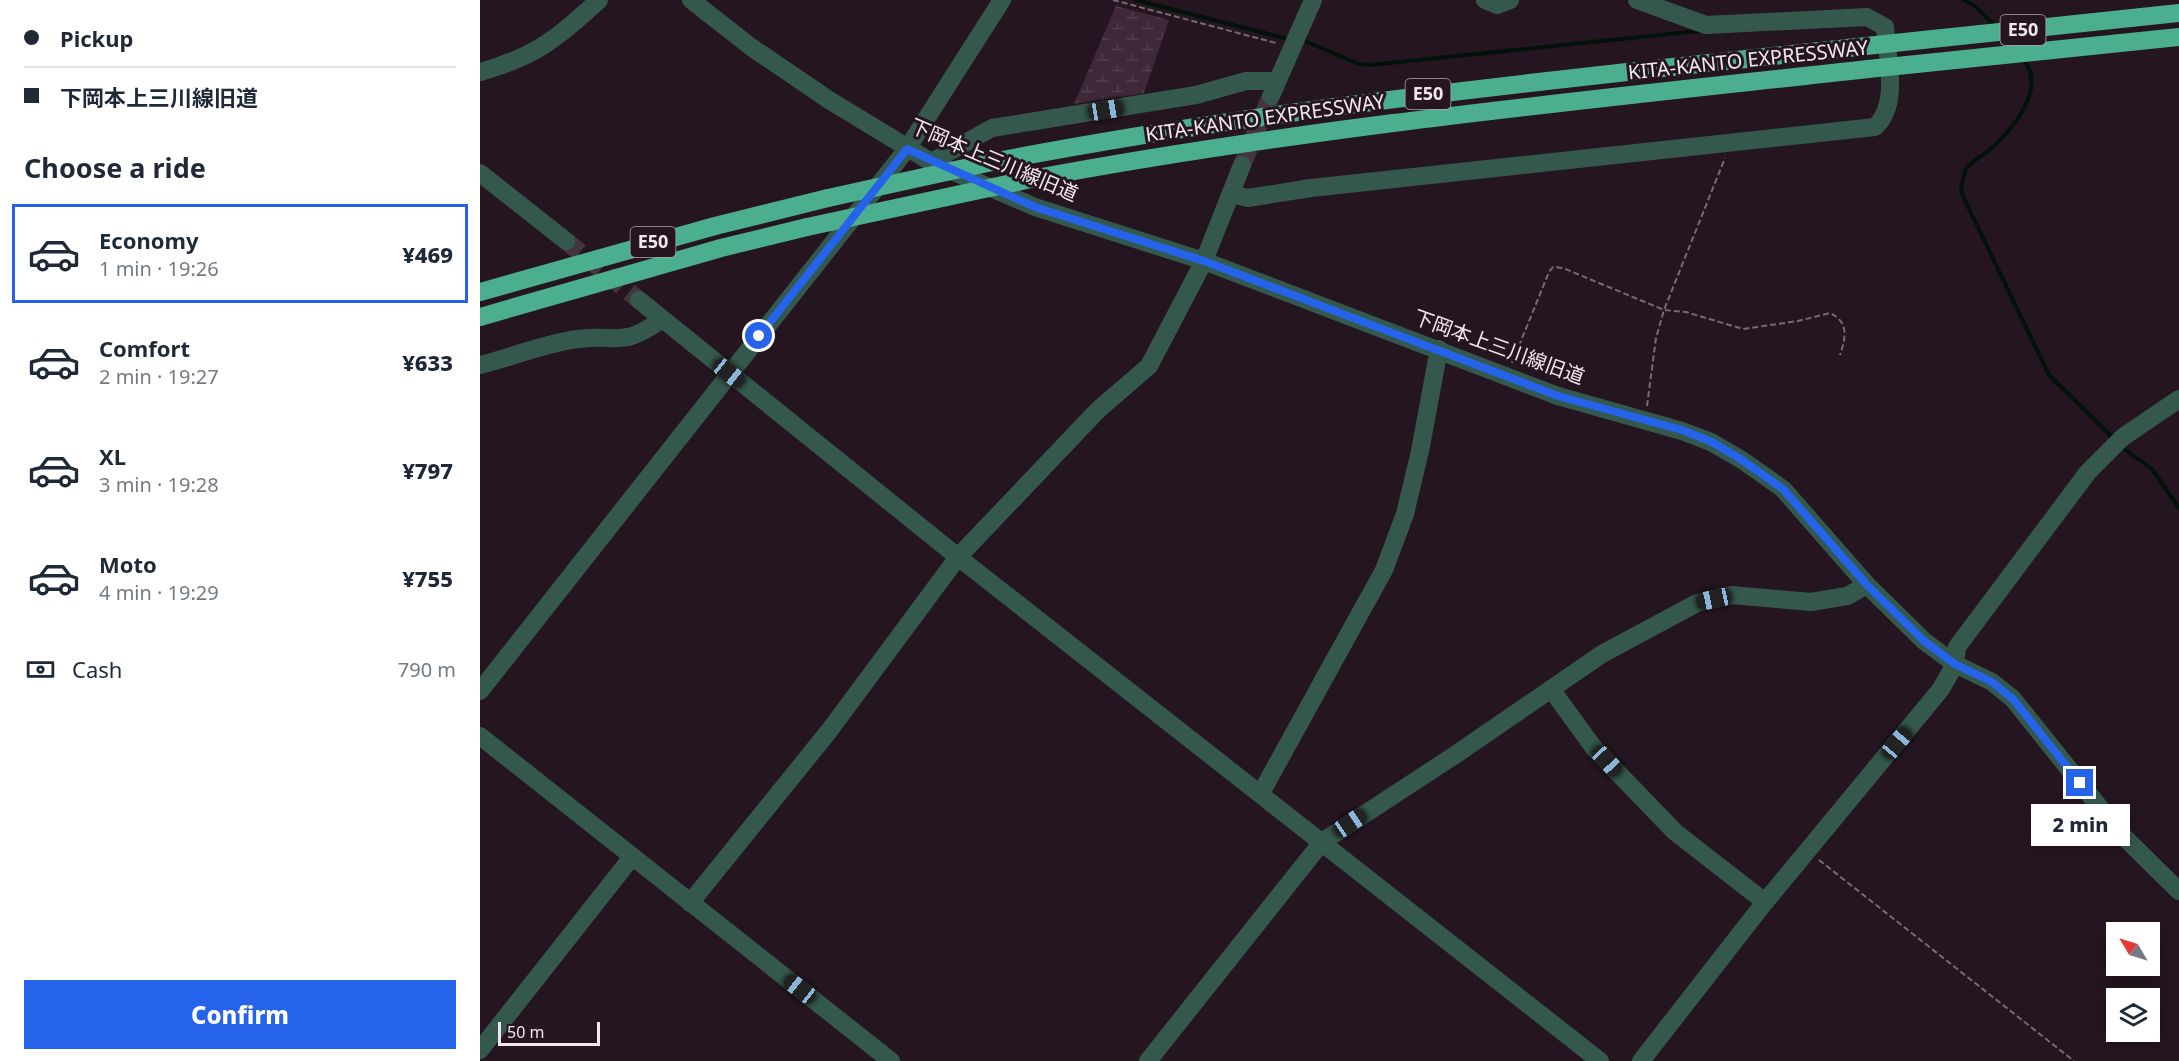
<!DOCTYPE html>
<meta charset="utf-8">
<style>
:root{--surface:#fff;--page:#f2f2f3;--text:#1f2937;--muted:#747a83;--line:#e0e1e3;--accent:#2563eb}
body{margin:0;font-family:"Noto Sans","Noto Sans JP",sans-serif;background:var(--page);color:var(--text);height:100vh;display:flex;flex-direction:column;font-size:22px;white-space:nowrap}
*{box-sizing:border-box;margin:0}
p{font-size:20px;color:var(--muted)}
.icon{flex:none;width:33px;height:33px;fill:none;stroke:currentColor;stroke-width:2;stroke-linecap:round;stroke-linejoin:round}
.map{position:relative;flex:1;overflow:hidden}
.drawer{display:flex;flex-direction:column;background:var(--surface);width:480px}
.drawer>*{flex:none}
.hud{display:grid;align-content:center;height:132px;padding:0 24px;background:var(--surface)}
.needle{width:39px;rotate:308deg}
.fabs{position:absolute;left:1626px;top:922px;display:grid;gap:12px}
.fabs a{display:grid;place-items:center;width:54px;height:54px;border-radius:0px;background:var(--surface);box-shadow:0 3px 15px #0003;font-size:30px}
.scale{position:absolute;left:18px;bottom:15px;width:102px;box-sizing:border-box;padding-left:6px;border:3px solid #f2e6ee;border-top:0;font-size:16px;line-height:21px;white-space:nowrap;color:#f2e6ee;-webkit-text-stroke:4px #251520;paint-order:stroke}
.end{position:absolute;width:27px;height:27px;margin:-14px;border:8px solid #2563eb;background:#fff;box-shadow:0 0 0 3px #fff}
.from{border-radius:50%}
.bubble{position:absolute;height:42px;border-radius:0px;background:var(--surface);box-shadow:0 3px 15px #0003;font-size:20px;font-weight:800;line-height:42px;text-align:center}
.car{position:absolute;width:18px;height:36px;margin:-18px -9px;border-radius:8px;box-shadow:0 0 4px 2px #0007;background:linear-gradient(#222 24%,#8ab4d8 0 40%,#222 0 76%,#8ab4d8 0 86%,#222 0)}
.hud b{display:flex;align-items:center;gap:21px;height:57px;font-size:22px}
.hud b+b{border-top:2px solid var(--line)}
.hud i{width:15px;height:15px;background:var(--text)}
ul{padding:0;list-style:none}
li{display:flex;align-items:center;gap:18px;height:99px;margin:0 12px 9px;padding:0 12px;border:3px solid transparent;border-radius:0px}
li div{flex:1}
li b{display:block;font-size:22px}
li em{font-style:normal;font-weight:800}
li.active{border-color:var(--accent)}
li>.icon{width:54px;height:54px;stroke-width:1.5}
h2{padding:0 24px;font-size:27px;line-height:72px}
.pay{display:flex;align-items:center;gap:15px;height:66px;padding:0 24px;font-size:22px}
.pay p{margin-inline-start:auto}
.cta{display:flex;gap:12px;margin-top:auto;padding:12px 24px}
.cta a{flex:1;height:69px;border-radius:0px;background:var(--accent);color:#fff;font-size:24px;font-weight:800;line-height:69px;text-align:center}
main{display:flex;flex:1;min-height:0}
.map>svg:first-child{display:block}
.wetland{fill:url(#wetland-marsh)}
.lines{fill:none;stroke-linecap:round;stroke-linejoin:round}
.stream{stroke:#00120a;stroke-width:4}
.minor-tunnel{stroke:#44343f;stroke-width:18;stroke-dasharray:18 9;stroke-linecap:butt}
.path{stroke:#786973;stroke-width:2;stroke-dasharray:6 3;stroke-linecap:butt}
.minor{stroke:#34594c;stroke-width:18}
.highway{stroke:#4baf8f;stroke-width:18}
.highway-bridge{stroke:#4baf8f;stroke-width:18}
.route{stroke:#2563eb;stroke-width:8}
.labels{text-anchor:middle;stroke-width:6;stroke-linejoin:round;paint-order:stroke}
.shield{fill:#251520;stroke:#b4a7b0;stroke-width:1.5}
.shield-label{font-size:18px;font-weight:bold;fill:#f2e6ee}
.street-label{font-size:20px;fill:#f2e6ee;stroke:#251520}
</style>
<main>
<section class="drawer">
<div class="hud">
<b><i class="from"></i>Pickup</b>
<b><i></i>下岡本上三川線旧道</b>
</div>
<h2>Choose a ride</h2>
<ul>
<li class="active"><svg class="icon" aria-label="car" viewBox="0 0 24 24"><path d="M5 17H2v-5l4-1 3-4h7l3 4 3 1v5h-3M9 17h6M6 11h13"/><circle cx="7" cy="17" r="2"/><circle cx="17" cy="17" r="2"/></svg><div><b>Economy</b><p>1 min · 19:26</p></div><em>¥469</em></li>
<li><svg class="icon" aria-label="car" viewBox="0 0 24 24"><path d="M5 17H2v-5l4-1 3-4h7l3 4 3 1v5h-3M9 17h6M6 11h13"/><circle cx="7" cy="17" r="2"/><circle cx="17" cy="17" r="2"/></svg><div><b>Comfort</b><p>2 min · 19:27</p></div><em>¥633</em></li>
<li><svg class="icon" aria-label="car" viewBox="0 0 24 24"><path d="M5 17H2v-5l4-1 3-4h7l3 4 3 1v5h-3M9 17h6M6 11h13"/><circle cx="7" cy="17" r="2"/><circle cx="17" cy="17" r="2"/></svg><div><b>XL</b><p>3 min · 19:28</p></div><em>¥797</em></li>
<li><svg class="icon" aria-label="car" viewBox="0 0 24 24"><path d="M5 17H2v-5l4-1 3-4h7l3 4 3 1v5h-3M9 17h6M6 11h13"/><circle cx="7" cy="17" r="2"/><circle cx="17" cy="17" r="2"/></svg><div><b>Moto</b><p>4 min · 19:29</p></div><em>¥755</em></li>
</ul>
<div class="pay"><svg class="icon" aria-label="cash" viewBox="0 0 24 24"><path d="M3 7h18v10H3z"/><circle cx="12" cy="12" r="2"/></svg>Cash<p>790 m</p></div>
<div class="cta"><a>Confirm</a></div>
</section>
<div class="map">
<svg width="1699" height="1061" viewBox="0 0 1699 1061">
<defs>
<pattern id="wetland-marsh" width="20" height="14" patternUnits="userSpaceOnUse" patternTransform="scale(1.5)"><rect width="20" height="14" fill="#3f2938"/><path d="M1 5h8M5 5V1M11 12h8M15 12V8" fill="none" stroke="#523e4b"/></pattern>
</defs>
<rect width="100%" height="100%" fill="#251520"/>
<polygon class="wetland" points="636,6 689,20 664,93 594,104"/>
<g class="lines">
<g class="stream">
<polyline points="656,0 804,38"/>
<polyline points="1484,0 1495,6 1515,26"/>
<polyline points="1524,36 1534,49"/>
<polyline points="825,41 879,64 890,65 1219,31"/>
<path d="M1543 59C1568 88 1532 131 1508 151 1502 156 1490 162 1486 169 1483 175 1482 185 1481 192L1569 375 1633 438"/>
<polyline points="1640,446 1672,469 1699,508"/>
</g>
<g class="minor-tunnel">
<polyline points="762,165 791,96"/>
<polyline points="86,241 159,300"/>
</g>
<g class="path">
<polyline points="633,0 796,43"/>
<path d="M1032 363 1069 272 1073 267 1083 268 1184 310 1206 312 1263 329 1318 321 1350 313C1369 322 1366 337 1360 355"/>
<polyline points="1167,406 1176,338 1184,310 1245,158"/>
<polyline points="1339,860 1594,1061"/>
</g>
<g class="minor">
<polyline points="211,0 271,47 349,100 451,162 555,207 724,261 1078,396 1202,431 1231,442 1262,460 1303,489 1387,585 1444,641 1475,664 1512,682 1533,699 1641,834 1699,891"/>
<polyline points="1005,0 1017,5 1030,0"/>
<path d="M0 72C57 56 76 39 119 0"/>
<polyline points="791,96 833,0"/>
<polyline points="451,162 512,128 716,95 766,81 796,81"/>
<polyline points="0,173 86,241"/>
<path d="M751 194 768 198 831 188 1395 127C1420 104 1407 58 1405 27L1387 17 1226 25 1157 0"/>
<polyline points="159,300 478,557 1120,1061"/>
<path d="M0 365C32 357 66 343 98 339 140 334 141 348 181 320"/>
<polyline points="1071,689 1114,748 1195,832 1285,902"/>
<polyline points="0,691 427,149 522,0"/>
<polyline points="0,736 411,1061"/>
<polyline points="781,793 904,570 925,514 940,451 959,349"/>
<polyline points="210,903 349,731 478,557 618,410 669,366 724,261 762,165"/>
<polyline points="0,1050 152,857"/>
<polyline points="668,1061 842,842 975,755 1122,654 1217,603 1251,595 1331,602 1367,596 1387,585"/>
<polyline points="1161,1061 1285,902 1461,689 1475,664 1477,647 1608,472 1643,437 1699,399"/>
</g>
<g class="highway">
<path d="M512 162C801 106 1094 78 1386 46"/>
<path d="M551 179C828 127 1108 100 1388 69"/>
<polyline points="0,292 235,226 348,198"/>
<polyline points="0,317 241,248 327,227"/>
</g>
<g class="highway-bridge">
<polyline points="1386,46 1699,13"/>
<polyline points="1388,69 1699,37"/>
<polyline points="348,198 512,162"/>
<polyline points="327,227 551,179"/>
</g>
</g>
<g class="lines">
<polyline class="route" points="279,336 427,149 555,207 724,261 1078,396 1202,430 1232,442 1262,460 1303,489 1387,585 1444,641 1475,664 1512,682 1533,699 1600,783"/>
</g>
<g class="labels">
<g class="shield">
<rect x="1520.5" y="15" width="45" height="30" rx="4.5"/>
<rect x="925.5" y="79" width="45" height="30" rx="4.5"/>
<rect x="150.5" y="227" width="45" height="30" rx="4.5"/>
</g>
<g class="shield-label">
<text x="1543" y="36">E50</text>
<text x="948" y="100">E50</text>
<text x="173" y="248">E50</text>
</g>
<g class="street-label">
<text transform="translate(1268 60) rotate(-6)" y="7">KITA-KANTO EXPRESSWAY</text>
<text transform="translate(785 118) rotate(-8)" y="7">KITA-KANTO EXPRESSWAY</text>
<text transform="translate(514 160) rotate(23)" y="7">下岡本上三川線旧道</text>
<text transform="translate(1019 347) rotate(20)" y="7">下岡本上三川線旧道</text>
</g>
</g>
</svg>
<div class="fabs">
<a><svg class="needle" viewBox="-14 -14 28 28"><path d="M0-13l5 13h-10z" fill="#e53935"/><path d="M0 13l5-13h-10z" fill="#747a83"/></svg></a>
<a><svg class="icon" aria-label="layers" viewBox="0 0 24 24"><path d="M12 4l9 5-9 5-9-5zM3 14l9 5 9-5"/></svg></a>
</div>
<div class="scale">50 m</div>
<i class="end from" style="left:279px;top:336px"></i>
<i class="end" style="left:1600px;top:783px"></i>
<div class="bubble" style="left:1551px;top:804px;width:99px">2 min</div>
<i class="car" style="left:626px;top:110px;rotate:81deg"></i>
<i class="car" style="left:249px;top:373px;rotate:129deg"></i>
<i class="car" style="left:1234px;top:599px;rotate:258deg"></i>
<i class="car" style="left:1417px;top:743px;rotate:40deg"></i>
<i class="car" style="left:1127px;top:761px;rotate:137deg"></i>
<i class="car" style="left:870px;top:823px;rotate:56deg"></i>
<i class="car" style="left:320px;top:989px;rotate:308deg"></i>
</div>
</main>
